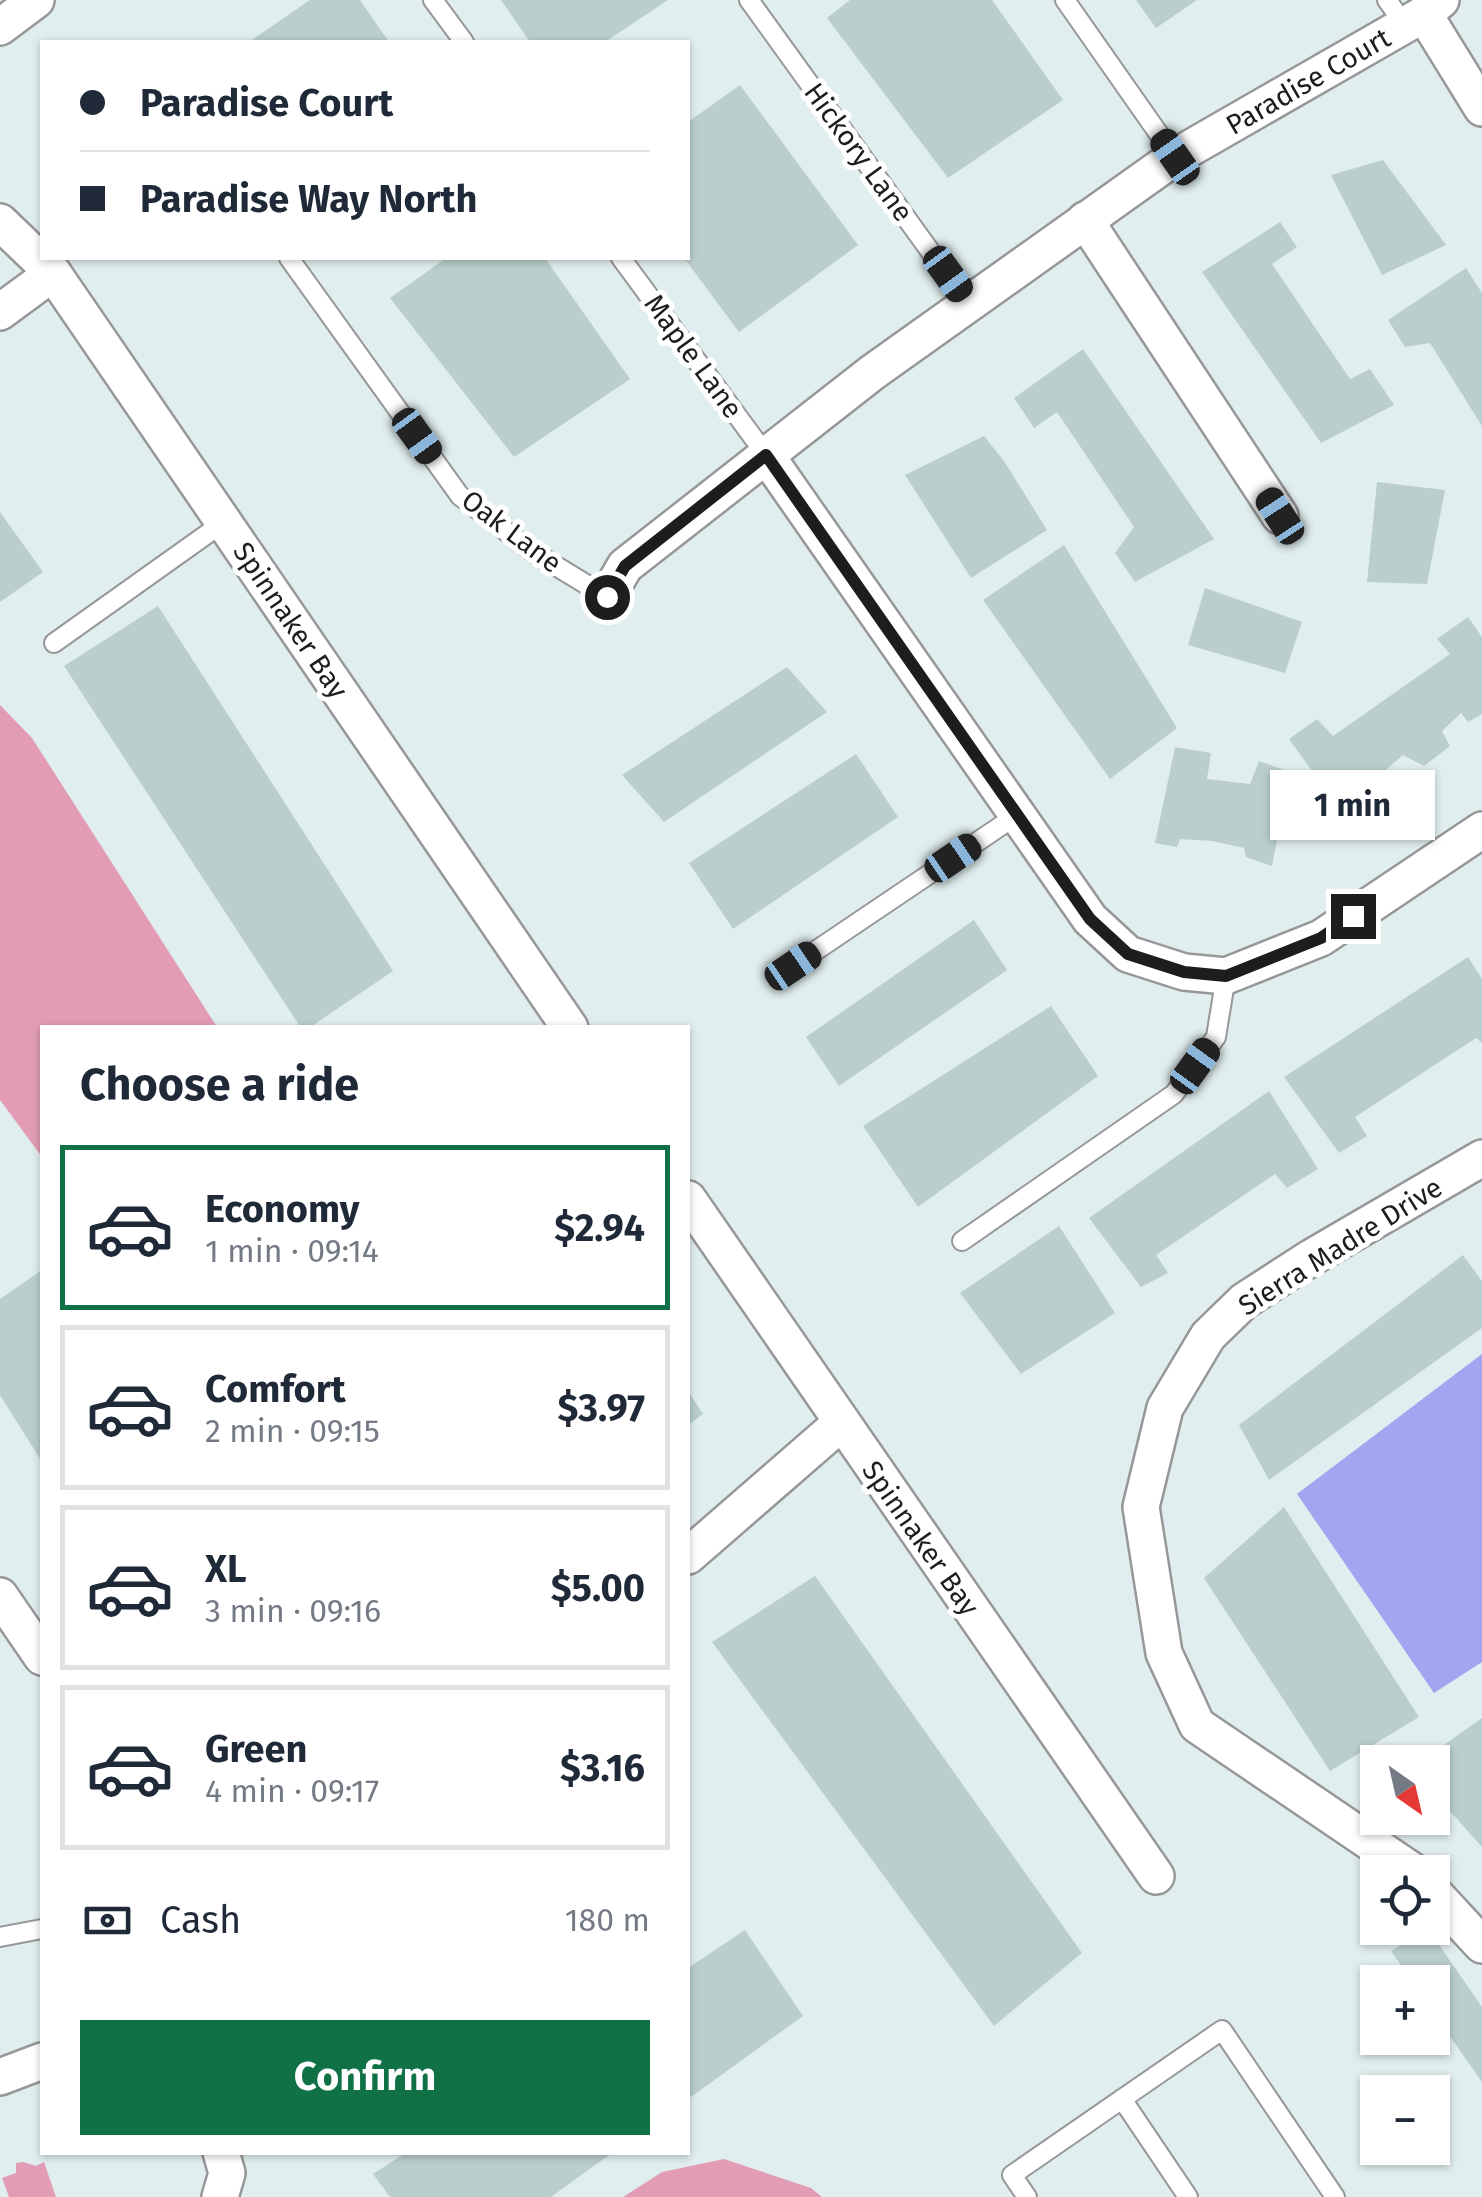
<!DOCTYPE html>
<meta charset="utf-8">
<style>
:root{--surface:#fff;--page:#f6f6f7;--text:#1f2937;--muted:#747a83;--line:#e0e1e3;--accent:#117146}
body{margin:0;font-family:"Fira Sans",sans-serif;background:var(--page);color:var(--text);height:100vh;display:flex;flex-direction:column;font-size:38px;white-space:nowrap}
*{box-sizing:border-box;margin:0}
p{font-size:32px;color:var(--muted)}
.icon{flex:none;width:55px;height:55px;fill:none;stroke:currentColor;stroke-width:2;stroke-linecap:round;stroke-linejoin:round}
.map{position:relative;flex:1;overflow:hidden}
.side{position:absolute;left:40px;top:1025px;width:650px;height:1130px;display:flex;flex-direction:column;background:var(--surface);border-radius:0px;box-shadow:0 2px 8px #0004}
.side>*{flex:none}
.top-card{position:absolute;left:40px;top:40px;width:650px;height:220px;border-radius:0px;box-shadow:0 2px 8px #0004;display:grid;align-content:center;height:220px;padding:0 40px;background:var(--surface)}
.needle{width:65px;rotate:146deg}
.buttons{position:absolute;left:1360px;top:1745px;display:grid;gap:20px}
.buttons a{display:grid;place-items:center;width:90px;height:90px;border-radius:0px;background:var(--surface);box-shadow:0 2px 8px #0004;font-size:50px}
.end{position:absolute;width:45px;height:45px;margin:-22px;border:12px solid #1d1d1d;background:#fff;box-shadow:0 0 0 5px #fff}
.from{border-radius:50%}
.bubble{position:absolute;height:70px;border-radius:0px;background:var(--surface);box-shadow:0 2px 8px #0004;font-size:32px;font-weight:700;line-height:70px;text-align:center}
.car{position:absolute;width:30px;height:60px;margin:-30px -15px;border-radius:12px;box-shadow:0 0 8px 2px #0007;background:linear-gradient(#222 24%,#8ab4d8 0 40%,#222 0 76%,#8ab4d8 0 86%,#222 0)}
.top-card b{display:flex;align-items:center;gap:35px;height:95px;font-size:38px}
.top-card b+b{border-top:2px solid var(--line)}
.top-card i{width:25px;height:25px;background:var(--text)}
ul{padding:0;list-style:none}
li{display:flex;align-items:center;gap:30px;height:165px;margin:0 20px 15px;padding:0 20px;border:5px solid var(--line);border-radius:0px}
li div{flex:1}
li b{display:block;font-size:38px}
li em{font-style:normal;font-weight:700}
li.on{border-color:var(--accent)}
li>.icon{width:90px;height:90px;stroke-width:1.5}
h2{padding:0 40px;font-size:45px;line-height:120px}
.pay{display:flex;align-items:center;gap:25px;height:110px;padding:0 40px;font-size:38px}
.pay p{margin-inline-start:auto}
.action{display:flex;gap:20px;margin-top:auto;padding:20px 40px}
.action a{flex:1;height:115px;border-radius:0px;background:var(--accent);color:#fff;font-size:40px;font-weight:700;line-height:115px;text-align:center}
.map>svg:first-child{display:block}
.grass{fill:#a2a5ef}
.water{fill:#e29db4}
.building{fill:#bacfcd}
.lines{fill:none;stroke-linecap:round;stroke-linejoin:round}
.service-casing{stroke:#979797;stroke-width:22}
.minor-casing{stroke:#979797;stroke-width:40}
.service{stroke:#fff;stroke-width:18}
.minor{stroke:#fff;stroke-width:35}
.route{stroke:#1d1d1d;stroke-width:12}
.labels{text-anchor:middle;stroke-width:10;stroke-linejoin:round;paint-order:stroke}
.street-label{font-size:28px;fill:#1d1d1d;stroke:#fff}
</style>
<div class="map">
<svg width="1482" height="2197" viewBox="0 0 1482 2197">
<rect width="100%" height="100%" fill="#e1eeef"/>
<polygon class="grass" points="1482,1354 1482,1662 1434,1693 1297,1494"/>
<g class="water">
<polygon points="0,705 32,738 217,1027 42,1028 42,1157 0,1100"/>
<polygon points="724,2159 811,2188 822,2197 623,2197 662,2172"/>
<polygon points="23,2162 36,2166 44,2162 56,2197 9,2197 2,2178 16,2173 16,2163"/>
</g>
<g class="building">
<polygon points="310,0 360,0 389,42 249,42"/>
<polygon points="501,0 668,0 605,42 530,42"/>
<polygon points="850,0 992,0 1063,100 948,178 827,18"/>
<polygon points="1136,0 1197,0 1156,28"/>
<polygon points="740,85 858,245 739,332 684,258 688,258 688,122"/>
<polygon points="1383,160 1446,245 1382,275 1331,175"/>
<polygon points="1280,222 1297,247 1272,264 1350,379 1370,369 1394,405 1321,443 1202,272"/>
<polygon points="446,258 545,258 630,379 514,457 390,298"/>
<polygon points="1466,268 1482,293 1482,426 1430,343 1405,347 1388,320"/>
<polygon points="1083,349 1214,539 1135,582 1115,553 1134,527 1057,412 1034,428 1014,398"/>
<polygon points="984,436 1004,461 1047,530 971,578 905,475"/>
<polygon points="1377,482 1445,490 1427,584 1367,582"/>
<polygon points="0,512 43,572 0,602"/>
<polygon points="1064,545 1177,728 1110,779 983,600"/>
<polygon points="1205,588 1302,622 1285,673 1188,645"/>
<polygon points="158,606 393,971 309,1028 301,1028 64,666"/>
<polygon points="1468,617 1482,637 1482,714 1468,722 1461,713 1442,731 1450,746 1424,766 1403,755 1387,769 1384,778 1362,794 1359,804 1344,815 1289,739 1317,719 1333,736 1450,654 1437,639"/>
<polygon points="787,667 827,712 664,822 622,775"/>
<polygon points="1175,747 1211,753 1207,779 1250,784 1259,761 1290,772 1272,866 1246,857 1244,848 1212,841 1180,839 1177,847 1155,843"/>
<polygon points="856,754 898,817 733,929 689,863"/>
<polygon points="974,920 1007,970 839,1086 806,1037"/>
<polygon points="1468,957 1482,979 1482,1043 1476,1038 1355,1117 1367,1136 1339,1153 1284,1077"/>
<polygon points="1051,1006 1098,1076 918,1207 863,1126"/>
<polygon points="1269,1091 1318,1169 1287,1188 1275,1174 1156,1255 1168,1273 1141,1287 1089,1218"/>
<polygon points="1059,1226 1115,1313 1021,1374 960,1293"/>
<polygon points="1463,1255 1482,1281 1482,1328 1269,1480 1239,1425"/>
<polygon points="42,1270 42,1462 0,1395 0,1299"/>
<polygon points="688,1391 703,1414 688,1425"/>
<polygon points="1284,1507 1419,1717 1330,1771 1204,1578"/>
<polygon points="815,1576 1082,1953 994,2026 712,1642"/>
<polygon points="1482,1718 1482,1847 1432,1791 1432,1762 1420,1762"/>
<polygon points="1428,1929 1482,2007 1482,2082 1432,2011 1432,1982 1413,1982 1391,1951"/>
<polygon points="745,1930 803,2016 688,2099 688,1968"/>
<polygon points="407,2152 613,2152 551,2197 390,2197 373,2174"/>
</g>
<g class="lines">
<g class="service-casing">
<g id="service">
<polyline points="433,0 464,42"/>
<polyline points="749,0 969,305"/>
<polyline points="1065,0 1175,157"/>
<polyline points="1387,0 1405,25"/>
<polyline points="289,258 460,496 533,552 607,597"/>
<polyline points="621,258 766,455"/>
<polyline points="54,643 224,522"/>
<polyline points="793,966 1017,815"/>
<polyline points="962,1241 1174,1094 1216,1037 1226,976"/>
<polyline points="0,1937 42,1929"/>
<polyline points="1122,2099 1188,2197"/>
<polyline points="1027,2197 1012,2175 1222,2030 1335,2197"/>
</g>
</g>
<g class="minor-casing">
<g id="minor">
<polyline points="1424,14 1482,108"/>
<polyline points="0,27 36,0"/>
<polyline points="1085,220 1280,516"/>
<polyline points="0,222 53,273 570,1028"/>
<polyline points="0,312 53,273"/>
<polyline points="766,455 1090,919 1128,954 1184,972 1226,976 1321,938 1482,830"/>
<polyline points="607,597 625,566 873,372 1175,157 1424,14 1441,0"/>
<polyline points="688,1199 1156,1876"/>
<polyline points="688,1556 841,1423"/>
<polyline points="0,1596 42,1657"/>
<polyline points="1414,1872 1197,1725 1164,1653 1141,1507 1165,1408 1208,1336 1244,1301 1312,1257 1482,1158"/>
<polyline points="1432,1891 1482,1945"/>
<polyline points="0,2077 42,2061"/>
<polyline points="220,2197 227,2173 221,2152"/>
</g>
</g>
<use href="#service" class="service"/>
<use href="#minor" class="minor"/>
</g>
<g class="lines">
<polyline class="route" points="607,597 625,566 766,455 1090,919 1128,954 1184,972 1226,976 1321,938 1353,916"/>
</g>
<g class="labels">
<g class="street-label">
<text transform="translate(1308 81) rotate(-30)" y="10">Paradise Court</text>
<text transform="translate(859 152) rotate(54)" y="10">Hickory Lane</text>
<text transform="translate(694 356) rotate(54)" y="10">Maple Lane</text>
<text transform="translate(512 531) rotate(37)" y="10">Oak Lane</text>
<text transform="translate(291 620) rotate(56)" y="10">Spinnaker Bay</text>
<text transform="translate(1340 1246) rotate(-32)" y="10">Sierra Madre Drive</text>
<text transform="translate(921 1538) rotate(55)" y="10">Spinnaker Bay</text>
</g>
</g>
</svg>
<div class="buttons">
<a><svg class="needle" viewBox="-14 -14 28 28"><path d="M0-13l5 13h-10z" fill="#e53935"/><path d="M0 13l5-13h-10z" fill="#747a83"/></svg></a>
<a><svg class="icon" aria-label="locate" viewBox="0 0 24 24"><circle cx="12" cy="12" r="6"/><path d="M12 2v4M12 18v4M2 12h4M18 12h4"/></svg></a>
<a>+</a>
<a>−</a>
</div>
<i class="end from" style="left:607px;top:597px"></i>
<i class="end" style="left:1353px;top:916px"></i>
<div class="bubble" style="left:1270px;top:770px;width:165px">1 min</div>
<i class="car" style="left:1175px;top:157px;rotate:325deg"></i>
<i class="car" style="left:948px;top:274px;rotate:144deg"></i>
<i class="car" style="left:417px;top:436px;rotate:144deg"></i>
<i class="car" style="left:1280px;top:516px;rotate:327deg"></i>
<i class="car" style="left:953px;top:858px;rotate:56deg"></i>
<i class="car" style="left:793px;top:966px;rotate:56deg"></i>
<i class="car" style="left:1195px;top:1066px;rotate:36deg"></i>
<div class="top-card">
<b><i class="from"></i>Paradise Court</b>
<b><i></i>Paradise Way North</b>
</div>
<section class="side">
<h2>Choose a ride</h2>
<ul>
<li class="on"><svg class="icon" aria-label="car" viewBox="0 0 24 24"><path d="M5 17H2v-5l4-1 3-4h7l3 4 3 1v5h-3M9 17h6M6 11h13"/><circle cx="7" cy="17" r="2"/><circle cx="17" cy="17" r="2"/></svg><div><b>Economy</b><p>1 min · 09:14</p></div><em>$2.94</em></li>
<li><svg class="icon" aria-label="car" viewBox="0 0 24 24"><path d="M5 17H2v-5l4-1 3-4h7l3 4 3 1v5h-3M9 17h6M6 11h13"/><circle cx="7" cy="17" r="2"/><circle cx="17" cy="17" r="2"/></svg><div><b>Comfort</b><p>2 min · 09:15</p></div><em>$3.97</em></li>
<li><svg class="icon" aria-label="car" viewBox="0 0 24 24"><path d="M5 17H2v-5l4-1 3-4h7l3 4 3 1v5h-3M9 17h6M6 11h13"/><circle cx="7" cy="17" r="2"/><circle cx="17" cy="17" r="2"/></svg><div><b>XL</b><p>3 min · 09:16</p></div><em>$5.00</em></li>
<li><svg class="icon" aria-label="car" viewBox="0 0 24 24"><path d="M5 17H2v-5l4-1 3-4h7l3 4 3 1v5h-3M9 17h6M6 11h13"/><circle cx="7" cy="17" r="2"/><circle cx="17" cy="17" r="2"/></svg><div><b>Green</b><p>4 min · 09:17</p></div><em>$3.16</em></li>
</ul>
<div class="pay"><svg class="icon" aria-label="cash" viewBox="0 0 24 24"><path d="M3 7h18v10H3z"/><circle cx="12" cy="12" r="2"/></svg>Cash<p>180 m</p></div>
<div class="action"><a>Confirm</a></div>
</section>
</div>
